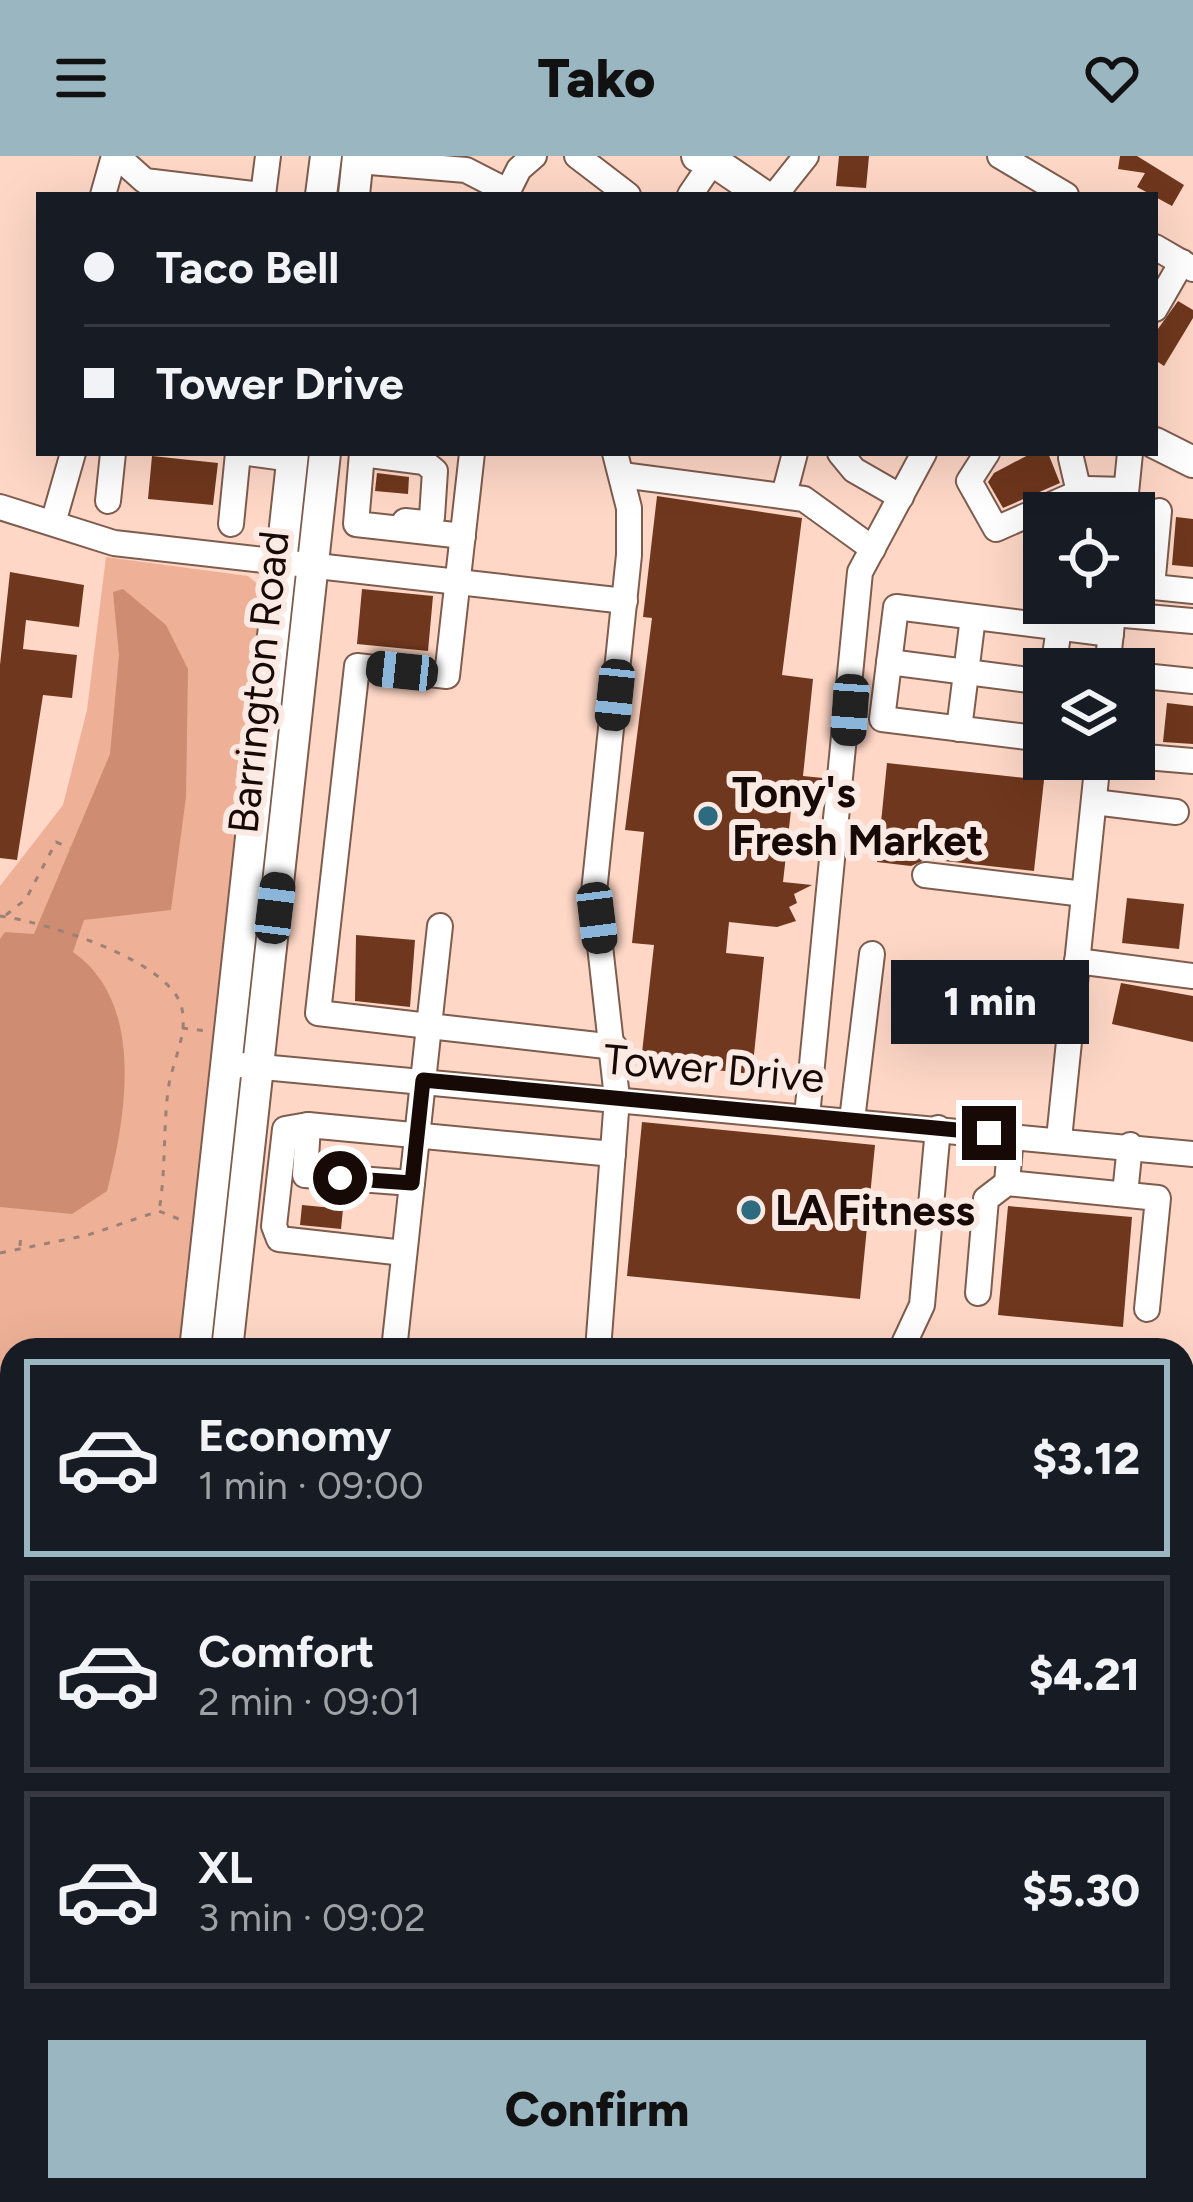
<!DOCTYPE html>
<meta charset="utf-8">
<style>
:root{--surface:#171b24;--page:#242831;--text:#f1f3f6;--muted:#9ea1a6;--line:#363941;--accent:#99b6c1}
body{margin:0;font-family:Figtree,sans-serif;background:var(--page);color:var(--text);height:100vh;display:flex;flex-direction:column;font-size:45px;white-space:nowrap}
*{box-sizing:border-box;margin:0}
p{font-size:39px;color:var(--muted)}
.icon{flex:none;width:66px;height:66px;fill:none;stroke:currentColor;stroke-width:2;stroke-linecap:round;stroke-linejoin:round}
.map{position:relative;flex:1;overflow:hidden}
.sheet{position:absolute;left:0px;top:1182px;width:1194px;height:864px;display:flex;flex-direction:column;background:var(--surface);border-radius:36px 36px 0 0;box-shadow:0 12px 48px #0002}
.sheet>*{flex:none}
.top-card{position:absolute;left:36px;top:36px;width:1122px;height:264px;border-radius:0px;box-shadow:0 12px 48px #0002;display:grid;align-content:center;height:264px;padding:0 48px;background:var(--surface)}
.fabs{position:absolute;left:1023px;top:336px;display:grid;gap:24px}
.fabs a{display:grid;place-items:center;width:132px;height:132px;border-radius:0px;background:var(--surface);box-shadow:0 12px 48px #0002;font-size:60px}
.end{position:absolute;width:54px;height:54px;margin:-27px;border:15px solid #170a06;background:#fff;box-shadow:0 0 0 6px #fff}
.from{border-radius:50%}
.bubble{position:absolute;height:84px;border-radius:0px;background:var(--surface);box-shadow:0 12px 48px #0002;font-size:39px;font-weight:800;line-height:84px;text-align:center}
.car{position:absolute;width:36px;height:72px;margin:-36px -18px;border-radius:15px;box-shadow:0 0 9px 3px #0007;background:linear-gradient(#222 24%,#8ab4d8 0 40%,#222 0 76%,#8ab4d8 0 86%,#222 0)}
.top-card b{display:flex;align-items:center;gap:42px;height:114px;font-size:45px}
.top-card b+b{border-top:3px solid var(--line)}
.top-card i{width:30px;height:30px;background:var(--text)}
ul{padding:21px 0 0;list-style:none}
li{display:flex;align-items:center;gap:36px;height:198px;margin:0 24px 18px;padding:0 24px;border:6px solid var(--line);border-radius:0px}
li div{flex:1}
li b{display:block;font-size:45px}
li em{font-style:normal;font-weight:800}
li.on{border-color:var(--accent)}
li>.icon{width:108px;height:108px;stroke-width:1.5}
.primary-button{display:flex;gap:24px;margin-top:auto;padding:24px 48px}
.primary-button a{flex:1;height:138px;border-radius:0px;background:var(--accent);color:#111;font-size:48px;font-weight:800;line-height:138px;text-align:center}
header{display:flex;justify-content:space-between;align-items:center;height:156px;padding:0 48px;background:var(--accent);color:#111;font-size:54px;font-weight:800}
.map>svg:first-child{display:block}
.park{fill:#eeb197}
.water{fill:#ce8d72}
.building{fill:#6f371d}
.lines{fill:none;stroke-linecap:round;stroke-linejoin:round}
.minor-casing{stroke:#7e5c4e;stroke-width:28}
.major-casing{stroke:#7e5c4e;stroke-width:34}
.path{stroke:#9d8175;stroke-width:3;stroke-dasharray:6 9;stroke-linecap:butt}
.minor{stroke:#fff;stroke-width:24}
.major{stroke:#fff;stroke-width:30}
.route{stroke:#170a06;stroke-width:15}
.poi-dot{fill:#2d6b81;stroke:#faeae3;stroke-width:4.5}
.labels{text-anchor:middle;stroke-width:12;stroke-linejoin:round;paint-order:stroke}
.street-label{font-size:42px;fill:#170a06;stroke:#faeae3}
.poi-label{font-size:42px;font-weight:bold;fill:#170a06;stroke:#faeae3;text-anchor:start}
</style>
<header><svg class="icon" aria-label="menu" viewBox="0 0 24 24"><path d="M4 6h16M4 12h16M4 18h16"/></svg>Tako<svg class="icon" aria-label="heart" viewBox="0 0 24 24"><path d="M12 20l-8-8c-3-5 5-10 8-4 3-6 11-1 8 4z"/></svg></header>
<div class="map">
<svg width="1193" height="2046" viewBox="0 0 1193 2046">
<rect width="100%" height="100%" fill="#fed7c6"/>
<polygon class="park" points="106,401 248,420 266,435 184,1194 12,1194 12,1246 0,1248 0,730 63,649 87,554"/>
<path class="water" d="M123 433 166 469 188 513 186 641 171 754 84 764 73 796C146 847 126 961 107 1035L72 1058 0 1051V783L5 776 34 778 110 598 119 499 113 436Z"/>
<g class="building">
<polygon points="839,0 869,0 866,32 836,30"/>
<polygon points="1120,0 1137,0 1184,29 1172,50 1137,31 1145,17 1118,13"/>
<polygon points="1178,145 1193,154 1193,162 1164,210 1155,204 1155,177"/>
<polygon points="1032,297 1048,297 1060,327 1003,352 988,326 994,317"/>
<polygon points="152,300 218,307 213,349 148,343"/>
<polygon points="377,317 409,321 408,338 375,335"/>
<polygon points="657,340 802,362 782,519 813,523 803,620 823,622 821,646 792,645 783,726 812,729 794,738 797,747 789,751 796,765 777,771 729,766 726,797 764,801 752,918 679,910 678,919 640,915 654,789 632,787 644,676 625,674 652,462 643,461"/>
<polygon points="1176,361 1193,363 1193,411 1172,409"/>
<polygon points="10,416 84,429 79,471 26,464 23,493 77,499 72,542 43,539 17,704 0,702 0,509"/>
<polygon points="362,433 433,440 428,495 357,488"/>
<polygon points="1167,547 1193,550 1193,588 1163,586"/>
<polygon points="887,607 1044,624 1034,715 927,703 911,710 877,706"/>
<polygon points="1127,742 1184,748 1179,793 1122,787"/>
<polygon points="356,779 415,784 410,851 355,845"/>
<polygon points="1121,827 1193,840 1193,886 1112,868"/>
<polygon points="642,966 875,989 860,1143 627,1120"/>
<polygon points="302,1049 343,1053 341,1073 300,1069"/>
<polygon points="1008,1050 1132,1061 1123,1171 998,1159"/>
</g>
<g class="lines">
<g class="minor-casing">
<g id="minor">
<polyline points="117,0 145,25 262,39"/>
<polyline points="577,0 628,39"/>
<polyline points="1000,0 1066,39"/>
<polyline points="358,5 466,14 507,35"/>
<polyline points="103,39 114,0"/>
<polyline points="263,39 268,0"/>
<polyline points="506,39 519,13 534,0"/>
<polyline points="690,39 713,5"/>
<polyline points="775,39 806,0"/>
<polyline points="1155,91 1193,113"/>
<polyline points="1155,153 1182,106"/>
<polyline points="248,297 292,303"/>
<polyline points="362,297 356,368 463,380"/>
<polyline points="840,297 854,314 901,341"/>
<polyline points="987,297 969,325 996,373 1087,333 1126,334"/>
<polyline points="362,298 424,306 435,315 432,361 424,367 405,365"/>
<polyline points="1071,302 1079,336"/>
<polyline points="622,319 804,343 873,393"/>
<polyline points="784,339 795,297"/>
<polyline points="108,345 113,297"/>
<polyline points="0,351 114,387 625,445"/>
<polyline points="1124,357 1130,297"/>
<polyline points="53,367 73,297"/>
<polyline points="231,368 238,297"/>
<polyline points="1134,429 1193,435"/>
<polyline points="1152,431 1159,355"/>
<polyline points="1113,458 1193,465"/>
<polyline points="889,506 1044,526"/>
<polyline points="1053,513 1059,472"/>
<polyline points="1107,513 1112,467"/>
<polyline points="1134,519 1193,525"/>
<polyline points="959,573 973,461"/>
<polyline points="1044,583 882,563 896,451 1111,478"/>
<polyline points="1134,600 1193,605"/>
<polyline points="1094,646 1176,656"/>
<polyline points="925,719 1084,738"/>
<polyline points="440,770 429,870 615,891"/>
<polyline points="1077,805 1193,820"/>
<polyline points="240,909 1193,998"/>
<polyline points="807,960 860,416 924,297"/>
<polyline points="852,964 872,798"/>
<polyline points="308,969 285,973 274,1070 279,1083 404,1097"/>
<polyline points="1059,983 1098,603"/>
<polyline points="412,1027 305,1019 308,969 613,998"/>
<polyline points="1007,1027 1011,979"/>
<polyline points="1125,1038 1130,989"/>
<polyline points="978,1137 986,1043 1007,1027 1158,1042 1147,1153"/>
<polyline points="394,1194 429,870 318,857 357,510 447,520 472,297"/>
<polyline points="598,1194 617,942 594,736 629,399 629,352 615,297"/>
<polyline points="901,1194 922,1149 938,972"/>
<polyline points="1182,1270 1193,1272"/>
<polyline points="0,1361 12,1357"/>
<polyline points="0,1384 12,1380"/>
<polyline points="1182,1409 1193,1410"/>
<polyline points="1182,1588 1193,1479"/>
<polyline points="1182,1622 1193,1623"/>
<polyline points="1182,1760 1193,1762"/>
<polyline points="1182,1951 1193,1953"/>
<polyline points="0,2022 12,2022"/>
<polyline points="172,2034 282,2046"/>
<polyline points="300,2046 302,2034"/>
<polyline points="556,2046 557,2034"/>
<polyline points="803,2046 804,2034"/>
<polyline points="1129,2046 1130,2034"/>
</g>
</g>
<g class="major-casing">
<g id="major">
<polyline points="697,0 713,5 763,39"/>
<polyline points="321,39 326,0"/>
<polyline points="354,39 358,0"/>
<polyline points="1155,287 1193,306"/>
<polyline points="195,1194 293,297"/>
<polyline points="227,1194 325,297"/>
<polyline points="102,2046 103,2034"/>
<polyline points="133,2046 135,2034"/>
</g>
</g>
<g class="path">
<polyline points="6,759 26,743 56,686 70,692"/>
<path d="M0 760C44 766 172 804 182 853 188 880 171 908 168 935 163 975 166 1014 159 1055"/>
<polyline points="182,872 207,875"/>
<polyline points="20,1090 21,1076"/>
<polyline points="0,1097 88,1079 159,1055 186,1066"/>
</g>
<use href="#minor" class="minor"/>
<use href="#major" class="major"/>
</g>
<g class="lines">
<polyline class="route" points="340,1022 412,1027 423,924 989,977"/>
</g>
<g class="poi-dot">
<circle cx="708" cy="660" r="12"/>
<circle cx="751" cy="1054" r="12"/>
</g>
<g class="labels">
<g class="street-label">
<text transform="translate(258 526) rotate(-84)" y="15">Barrington Road</text>
<text transform="translate(714 912) rotate(5)" y="15">Tower Drive</text>
</g>
<g class="poi-label">
<text x="732" y="651">Tony's<tspan x="732" dy="48">Fresh Market</tspan></text>
<text x="775" y="1069">LA Fitness</text>
</g>
</g>
</svg>
<div class="fabs">
<a><svg class="icon" aria-label="locate" viewBox="0 0 24 24"><circle cx="12" cy="12" r="6"/><path d="M12 2v4M12 18v4M2 12h4M18 12h4"/></svg></a>
<a><svg class="icon" aria-label="layers" viewBox="0 0 24 24"><path d="M12 4l9 5-9 5-9-5zM3 14l9 5 9-5"/></svg></a>
</div>
<i class="end from" style="left:340px;top:1022px"></i>
<i class="end" style="left:989px;top:977px"></i>
<div class="bubble" style="left:891px;top:804px;width:198px">1 min</div>
<i class="car" style="left:402px;top:515px;rotate:276deg"></i>
<i class="car" style="left:615px;top:539px;rotate:186deg"></i>
<i class="car" style="left:850px;top:554px;rotate:184deg"></i>
<i class="car" style="left:275px;top:752px;rotate:7deg"></i>
<i class="car" style="left:597px;top:762px;rotate:173deg"></i>
<div class="top-card">
<b><i class="from"></i>Taco Bell</b>
<b><i></i>Tower Drive</b>
</div>
<section class="sheet">
<ul>
<li class="on"><svg class="icon" aria-label="car" viewBox="0 0 24 24"><path d="M5 17H2v-5l4-1 3-4h7l3 4 3 1v5h-3M9 17h6M6 11h13"/><circle cx="7" cy="17" r="2"/><circle cx="17" cy="17" r="2"/></svg><div><b>Economy</b><p>1 min · 09:00</p></div><em>$3.12</em></li>
<li><svg class="icon" aria-label="car" viewBox="0 0 24 24"><path d="M5 17H2v-5l4-1 3-4h7l3 4 3 1v5h-3M9 17h6M6 11h13"/><circle cx="7" cy="17" r="2"/><circle cx="17" cy="17" r="2"/></svg><div><b>Comfort</b><p>2 min · 09:01</p></div><em>$4.21</em></li>
<li><svg class="icon" aria-label="car" viewBox="0 0 24 24"><path d="M5 17H2v-5l4-1 3-4h7l3 4 3 1v5h-3M9 17h6M6 11h13"/><circle cx="7" cy="17" r="2"/><circle cx="17" cy="17" r="2"/></svg><div><b>XL</b><p>3 min · 09:02</p></div><em>$5.30</em></li>
</ul>
<div class="primary-button"><a>Confirm</a></div>
</section>
</div>
